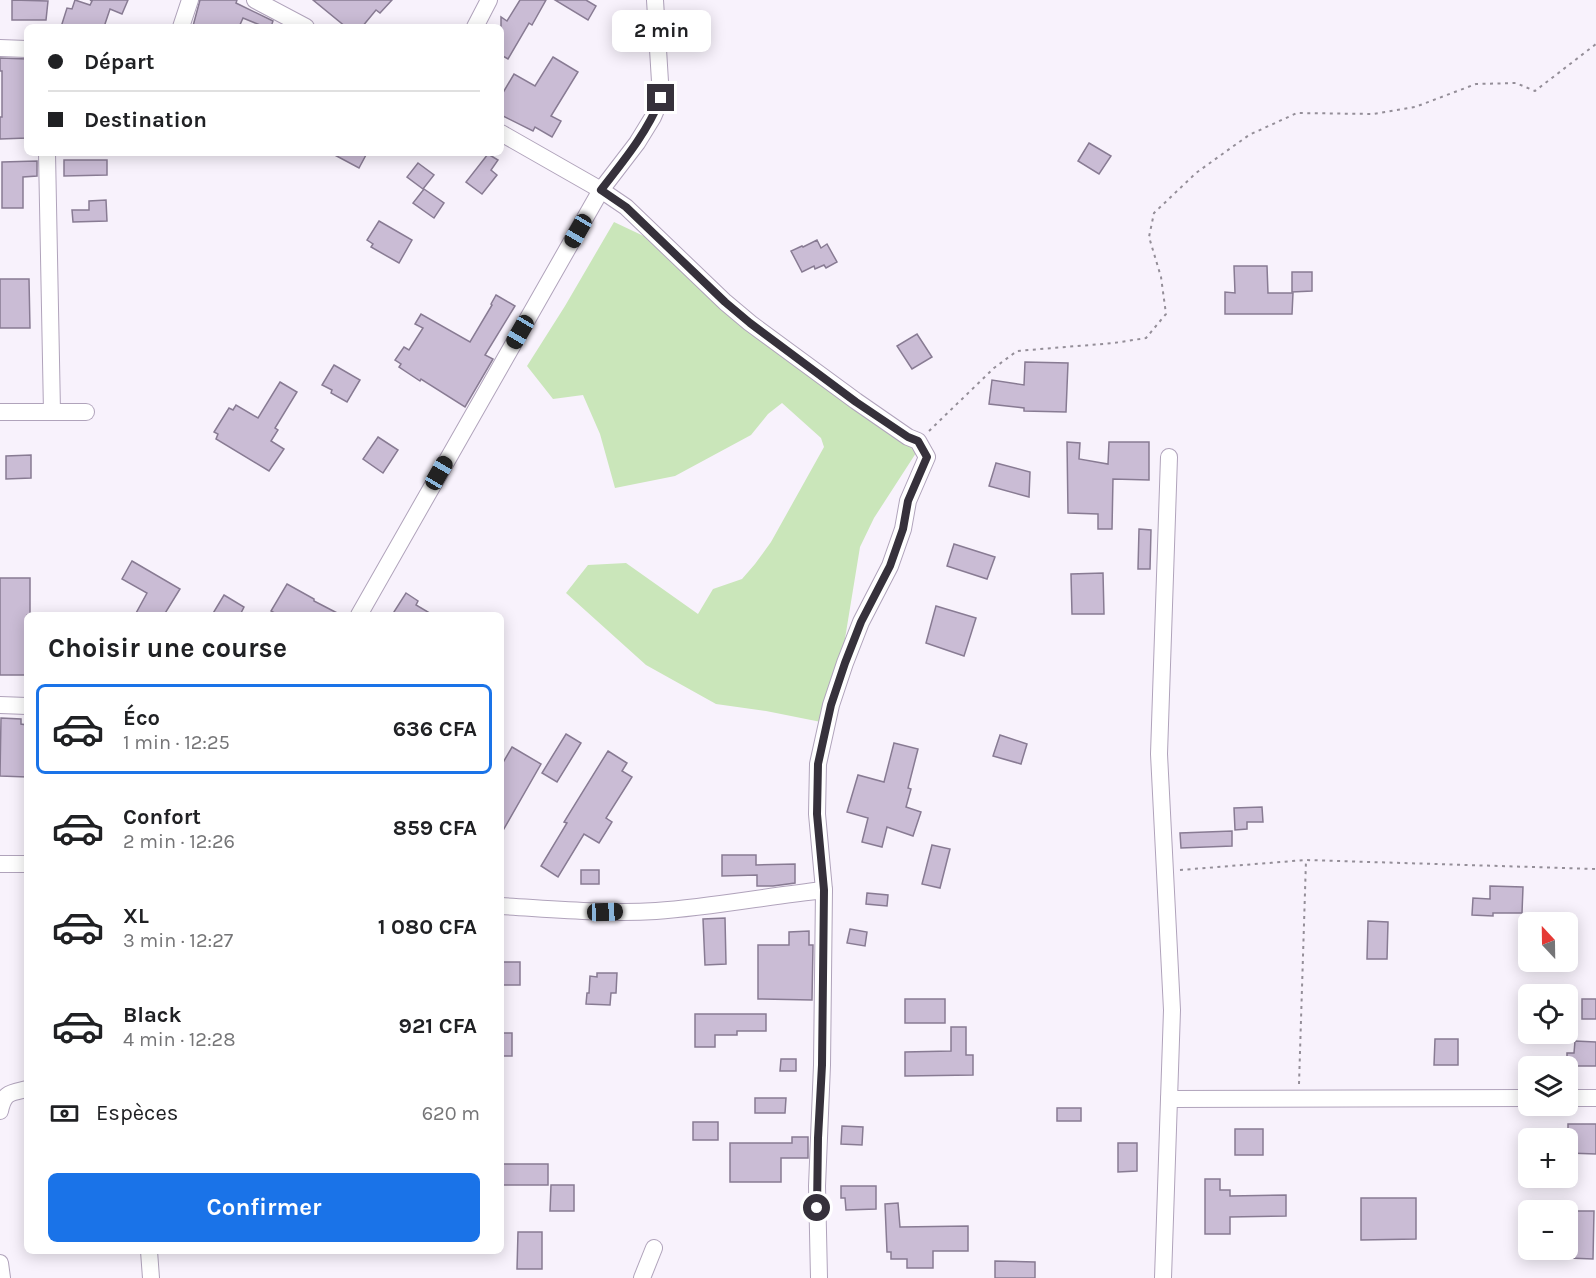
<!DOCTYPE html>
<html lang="fr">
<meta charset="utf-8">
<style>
:root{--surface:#fff;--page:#f6f6f6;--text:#202124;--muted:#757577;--line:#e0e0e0;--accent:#1a73e8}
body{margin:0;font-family:Karla,sans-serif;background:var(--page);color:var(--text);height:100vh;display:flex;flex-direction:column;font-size:22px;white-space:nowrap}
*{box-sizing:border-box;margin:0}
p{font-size:20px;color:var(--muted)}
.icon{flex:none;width:33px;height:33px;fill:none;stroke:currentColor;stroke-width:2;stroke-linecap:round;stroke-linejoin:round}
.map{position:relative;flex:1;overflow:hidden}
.side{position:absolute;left:24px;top:612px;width:480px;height:642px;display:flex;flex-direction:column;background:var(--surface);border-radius:9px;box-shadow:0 3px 15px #0003}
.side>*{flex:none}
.guide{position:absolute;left:24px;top:24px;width:480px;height:132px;border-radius:9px;box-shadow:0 3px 15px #0003;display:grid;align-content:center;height:132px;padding:0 24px;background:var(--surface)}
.needle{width:39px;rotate:338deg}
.controls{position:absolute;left:1518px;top:912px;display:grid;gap:12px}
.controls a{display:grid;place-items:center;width:60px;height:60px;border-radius:9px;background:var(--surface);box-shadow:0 3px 15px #0003;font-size:30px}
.end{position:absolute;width:27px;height:27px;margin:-14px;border:8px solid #36313b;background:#fff;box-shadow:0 0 0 3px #fff}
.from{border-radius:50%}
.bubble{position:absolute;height:42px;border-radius:9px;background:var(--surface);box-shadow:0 3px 15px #0003;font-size:20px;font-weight:700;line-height:42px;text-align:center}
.car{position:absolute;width:18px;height:36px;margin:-18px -9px;border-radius:8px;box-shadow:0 0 4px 2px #0007;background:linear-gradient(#222 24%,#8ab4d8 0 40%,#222 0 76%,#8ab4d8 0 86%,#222 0)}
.guide b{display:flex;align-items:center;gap:21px;height:57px;font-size:22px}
.guide b+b{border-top:2px solid var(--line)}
.guide i{width:15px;height:15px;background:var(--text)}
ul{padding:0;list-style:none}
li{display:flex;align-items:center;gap:18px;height:90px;margin:0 12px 9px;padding:0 12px;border:3px solid transparent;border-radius:9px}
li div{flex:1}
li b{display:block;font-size:22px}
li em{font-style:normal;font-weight:700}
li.current{border-color:var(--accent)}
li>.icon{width:54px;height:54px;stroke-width:1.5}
h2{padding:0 24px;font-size:27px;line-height:72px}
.pay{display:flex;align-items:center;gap:15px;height:66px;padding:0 24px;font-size:22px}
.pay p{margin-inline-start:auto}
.button{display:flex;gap:12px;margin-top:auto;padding:12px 24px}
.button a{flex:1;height:69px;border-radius:9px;background:var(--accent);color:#fff;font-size:24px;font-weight:700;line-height:69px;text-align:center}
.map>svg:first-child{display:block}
.green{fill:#cae6ba}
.building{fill:#cabcd5;stroke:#887b93;stroke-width:1.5}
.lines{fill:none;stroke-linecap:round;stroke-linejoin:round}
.street-casing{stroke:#b0a3bb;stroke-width:18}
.path{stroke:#948e98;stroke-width:2;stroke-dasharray:3 4.5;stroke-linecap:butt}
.street{stroke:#fff;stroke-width:16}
.route{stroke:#36313b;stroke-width:8}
</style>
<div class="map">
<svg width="1596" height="1278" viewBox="0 0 1596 1278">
<rect width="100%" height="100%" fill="#f8f2fc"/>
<polygon class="green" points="614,222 650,239 817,381 872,422 907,443 916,453 874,518 860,547 841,663 821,722 766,711 716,704 646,665 566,593 588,565 626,563 698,614 713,589 742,579 755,564 771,542 824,447 821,438 782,403 768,414 751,435 675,476 615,488 600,434 583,395 553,399 527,366 565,306"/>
<g class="building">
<polygon points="12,0 48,1 46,20 12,20"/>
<polygon points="75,0 90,5 92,1 90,0 128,0 122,14 110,9 104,27 61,27 67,8 72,9"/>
<polygon points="200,0 237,0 236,3 273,21 271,27 265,27 243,18 239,27 196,27 193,26"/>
<polygon points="313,0 392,0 380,13 376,10 362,27 346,27"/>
<polygon points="520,0 546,0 532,25 529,23 508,59 501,55 501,17 507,21"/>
<polygon points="555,0 586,0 596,6 588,20"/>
<polygon points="553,57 578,72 551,116 561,121 552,137 535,127 533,131 501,115 501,96 514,74 535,86"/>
<polygon points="0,58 27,59 27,138 0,139 0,117 2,117 2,71 0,71"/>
<polygon points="1089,143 1111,156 1099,174 1078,161"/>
<polygon points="331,153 367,153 359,168"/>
<polygon points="488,154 498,160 491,170 497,175 482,194 466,182"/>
<polygon points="64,160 107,160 107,175 64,176"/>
<polygon points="37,161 37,176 23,177 23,208 2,208 2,162"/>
<polygon points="418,163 434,175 423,189 407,177"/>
<polygon points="424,189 444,203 434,218 413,203"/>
<polygon points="106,200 107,221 73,222 72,210 89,210 89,201"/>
<polygon points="379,221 412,240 399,263 371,247 373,244 367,240"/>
<polygon points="817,240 821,248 827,244 837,262 826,268 824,265 815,269 814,266 802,272 791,251 802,246 803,247"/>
<polygon points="1234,266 1267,266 1268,293 1293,293 1292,314 1225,314 1225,292 1235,293"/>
<polygon points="1292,272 1312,272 1312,291 1292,292"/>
<polygon points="0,279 29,279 30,328 0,328"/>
<polygon points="496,295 515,306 485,355 493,359 465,407 421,379 420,381 399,367 401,364 395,360 404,347 409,350 423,328 415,324 421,314 470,342 492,305 491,304"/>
<polygon points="917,334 932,357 912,369 897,346"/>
<polygon points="1025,362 1068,363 1066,412 1024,411 1024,408 989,404 992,380 1024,385"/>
<polygon points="334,365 360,380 347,402 331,393 332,390 322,385"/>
<polygon points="280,382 297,392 275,428 278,430 271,441 284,449 269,471 216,439 218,434 214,432 229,408 233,410 236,405 258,418"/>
<polygon points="378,437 398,450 383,473 363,459"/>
<polygon points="1067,442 1080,443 1079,459 1108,464 1109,442 1149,442 1149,480 1113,479 1112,529 1098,529 1098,514 1068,513"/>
<polygon points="31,455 31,478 6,479 6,456"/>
<polygon points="996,463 1030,472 1029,497 989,486"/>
<polygon points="1139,529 1151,530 1150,569 1138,569"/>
<polygon points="954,544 995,557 987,579 947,566"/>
<polygon points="132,561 180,589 164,615 135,615 147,593 122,579"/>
<polygon points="1103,573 1104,614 1072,614 1071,574"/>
<polygon points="0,578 30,578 30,615 27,615 27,675 0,675"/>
<polygon points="287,584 314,599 314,601 341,615 278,615 271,611"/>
<polygon points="406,593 418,601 416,605 433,615 392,615"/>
<polygon points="224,595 244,607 240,615 212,615"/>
<polygon points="936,606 976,618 964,656 926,643"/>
<polygon points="1,718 21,719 21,724 27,725 27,777 0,776"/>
<polygon points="566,734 581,743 557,782 542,773"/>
<polygon points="1000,735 1027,744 1021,764 993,756"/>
<polygon points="894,743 918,749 908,788 911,789 906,807 921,812 913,836 887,827 882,847 862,842 868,818 847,812 858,775 884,782"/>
<polygon points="512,747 541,764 501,834 501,766"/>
<polygon points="608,751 627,763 622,771 632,777 606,818 612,822 599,843 584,834 558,877 541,866 567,823 564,822"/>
<polygon points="1262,807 1263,822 1247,822 1247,829 1235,830 1234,808"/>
<polygon points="1232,831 1232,846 1181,848 1180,833"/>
<polygon points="932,845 950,849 940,888 922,884"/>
<polygon points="722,855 756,855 756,865 795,864 795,883 773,886 757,886 757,875 722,876"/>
<rect x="581" y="870" width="18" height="14"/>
<polygon points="1490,886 1523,887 1522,913 1493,913 1493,916 1472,915 1473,898 1490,899"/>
<polygon points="867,893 888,895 887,906 866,904"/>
<polygon points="725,918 726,964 705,965 703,919"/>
<polygon points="1368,921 1388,922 1387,959 1367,959"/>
<polygon points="850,929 867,932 865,946 847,943"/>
<polygon points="809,931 809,945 813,945 812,1000 758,999 758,945 789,945 789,932"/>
<rect x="501" y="962" width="19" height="23"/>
<polygon points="597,973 617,973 616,993 611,993 610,1005 586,1004 587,993 589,993 590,976 597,977"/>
<rect x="905" y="999" width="40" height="24"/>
<rect x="1582" y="999" width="14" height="20"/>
<polygon points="695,1014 766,1014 766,1031 737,1031 737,1035 715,1035 715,1047 695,1047"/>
<polygon points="951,1027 966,1027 966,1055 973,1055 973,1075 905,1076 905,1052 951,1051"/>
<rect x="501" y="1033" width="11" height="23"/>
<polygon points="1435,1039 1458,1039 1458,1065 1434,1065"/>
<polygon points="1575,1041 1596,1042 1596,1066 1567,1066 1567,1053 1574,1053"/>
<polygon points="781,1059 796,1059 796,1071 780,1071"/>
<polygon points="755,1098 786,1098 785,1113 755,1113"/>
<rect x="1057" y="1108" width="24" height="13"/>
<rect x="693" y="1122" width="25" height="18"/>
<polygon points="1568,1124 1596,1124 1596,1154 1568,1153"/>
<polygon points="842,1126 863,1127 862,1145 841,1144"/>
<rect x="1235" y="1129" width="28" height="26"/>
<polygon points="792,1137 808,1137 808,1158 781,1158 781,1182 730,1182 730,1143 792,1143"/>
<polygon points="1118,1143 1137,1143 1137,1171 1118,1172"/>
<rect x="501" y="1164" width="47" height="21"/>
<polygon points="1205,1179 1220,1179 1220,1190 1230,1190 1230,1196 1286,1195 1286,1216 1230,1217 1230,1234 1205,1234"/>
<polygon points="551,1185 574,1185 574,1211 550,1211"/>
<polygon points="841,1186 876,1186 876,1209 846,1210 845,1198 841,1198"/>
<polygon points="1361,1198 1416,1198 1416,1239 1361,1240"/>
<polygon points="898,1203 900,1227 968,1226 968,1251 933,1251 933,1268 907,1268 907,1259 891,1259 891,1252 887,1252 885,1204"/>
<polygon points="1570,1211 1594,1211 1593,1259 1569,1258"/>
<polygon points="518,1232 542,1232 542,1269 517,1269"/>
<polygon points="995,1261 1035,1262 1035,1278 995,1278"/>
</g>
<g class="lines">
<g class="street-casing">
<g id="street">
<polyline points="255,0 306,27"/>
<polyline points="181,27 190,0"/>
<polyline points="475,27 489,0"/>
<polyline points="0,48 27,49"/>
<polyline points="501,133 601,190 626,207 725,302 750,323 856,401 908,437 918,441 927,457 908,501 903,529 890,566 861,622 845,663 831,705 818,764 817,814 824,890 822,1065 817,1186 819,1278"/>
<polyline points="47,153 52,412"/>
<polyline points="0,412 86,412"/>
<polyline points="359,615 601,190 637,143 653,117 661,98 655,0"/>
<polyline points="0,705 27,706"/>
<polyline points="0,864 27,864"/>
<path d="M501 906C553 909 605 914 656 911 713 907 768 896 824 890"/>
<polyline points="1568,1098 1596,1098"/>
<polyline points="1169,1099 1528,1098"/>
<path d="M0 1111C4 1092 10 1093 27 1089"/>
<polyline points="149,1251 151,1278"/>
<polyline points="0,1263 2,1278"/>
<polyline points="642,1278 654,1248"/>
<polyline points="1163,1278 1172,1010 1159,754 1169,457"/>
</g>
</g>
<g class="path">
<polyline points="929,431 994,368 1017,351 1114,343 1146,338 1166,314 1161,277 1149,237 1154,213 1196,173 1249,135 1297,113 1373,114 1415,107 1476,84 1516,83 1535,91 1596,44"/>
<polyline points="1180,870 1306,860 1596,869"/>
<polyline points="1299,1084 1306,860"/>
</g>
<use href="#street" class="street"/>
</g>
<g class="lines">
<path class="route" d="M661 98C646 134 625 159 601 190L626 207 725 302 750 323 856 402 908 437 918 441 927 457 908 501 903 529 890 566 861 622 845 663 831 705 818 764 817 814 824 890 822 1065 818 1138 817 1208"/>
</g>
</svg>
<div class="controls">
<a><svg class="needle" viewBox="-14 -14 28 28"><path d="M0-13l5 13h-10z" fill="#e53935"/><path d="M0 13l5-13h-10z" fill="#757577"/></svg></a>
<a><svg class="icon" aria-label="locate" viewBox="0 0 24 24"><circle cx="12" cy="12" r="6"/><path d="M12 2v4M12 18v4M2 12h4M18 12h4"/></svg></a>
<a><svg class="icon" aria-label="layers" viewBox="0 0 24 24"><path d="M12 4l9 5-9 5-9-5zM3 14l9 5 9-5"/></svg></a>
<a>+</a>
<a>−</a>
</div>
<i class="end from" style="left:817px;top:1208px"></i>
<i class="end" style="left:661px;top:98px"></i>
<div class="bubble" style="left:612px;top:10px;width:99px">2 min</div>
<i class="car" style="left:578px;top:231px;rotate:210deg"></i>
<i class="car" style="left:520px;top:332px;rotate:210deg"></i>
<i class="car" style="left:439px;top:473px;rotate:30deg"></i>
<i class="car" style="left:605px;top:912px;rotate:88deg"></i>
<div class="guide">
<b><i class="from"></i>Départ</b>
<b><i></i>Destination</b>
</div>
<section class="side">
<h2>Choisir une course</h2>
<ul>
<li class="current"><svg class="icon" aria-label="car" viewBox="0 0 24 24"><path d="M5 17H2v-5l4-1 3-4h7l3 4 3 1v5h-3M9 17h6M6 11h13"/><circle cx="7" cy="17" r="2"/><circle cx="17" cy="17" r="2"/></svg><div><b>Éco</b><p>1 min · 12:25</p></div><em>636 CFA</em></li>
<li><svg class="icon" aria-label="car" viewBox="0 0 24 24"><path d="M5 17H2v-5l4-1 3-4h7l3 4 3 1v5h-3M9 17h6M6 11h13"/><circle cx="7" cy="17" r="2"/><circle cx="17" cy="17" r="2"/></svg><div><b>Confort</b><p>2 min · 12:26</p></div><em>859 CFA</em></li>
<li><svg class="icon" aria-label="car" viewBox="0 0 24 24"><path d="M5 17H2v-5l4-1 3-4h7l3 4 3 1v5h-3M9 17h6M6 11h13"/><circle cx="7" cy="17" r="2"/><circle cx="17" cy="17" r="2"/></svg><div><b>XL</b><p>3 min · 12:27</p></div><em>1 080 CFA</em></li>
<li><svg class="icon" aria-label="car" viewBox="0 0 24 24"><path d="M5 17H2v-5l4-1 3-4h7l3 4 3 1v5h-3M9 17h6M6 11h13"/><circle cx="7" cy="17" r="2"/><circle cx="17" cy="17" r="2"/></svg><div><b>Black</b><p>4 min · 12:28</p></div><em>921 CFA</em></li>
</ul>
<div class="pay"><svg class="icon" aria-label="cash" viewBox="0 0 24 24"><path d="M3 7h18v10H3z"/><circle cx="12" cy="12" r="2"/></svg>Espèces<p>620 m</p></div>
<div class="button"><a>Confirmer</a></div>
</section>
</div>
